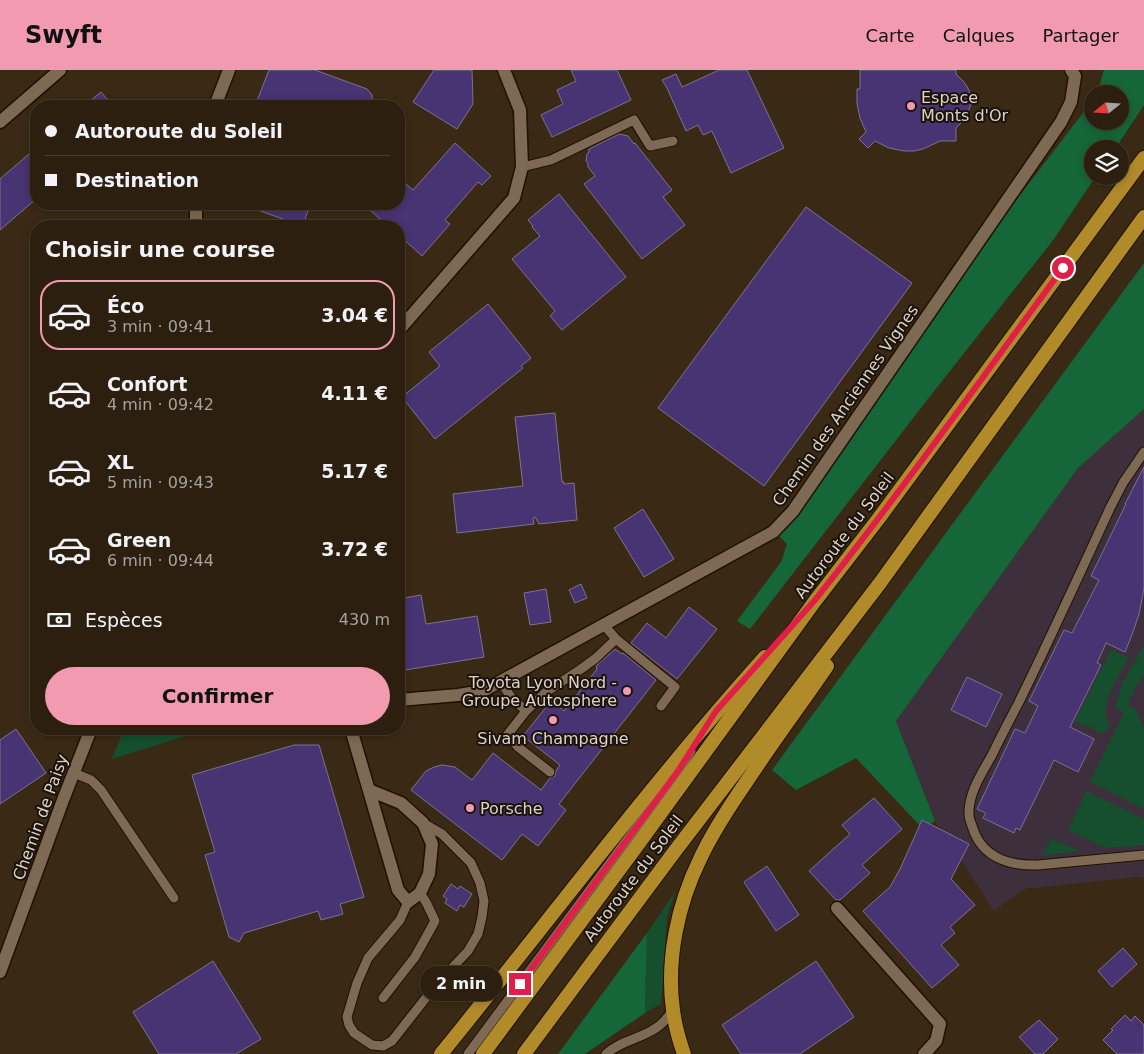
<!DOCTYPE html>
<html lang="fr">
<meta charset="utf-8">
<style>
:root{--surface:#2c1f10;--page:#342719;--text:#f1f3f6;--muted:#a6a29f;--line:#483d30;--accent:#f19ab0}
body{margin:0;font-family:"DejaVu Sans",sans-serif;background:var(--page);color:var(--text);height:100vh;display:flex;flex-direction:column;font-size:19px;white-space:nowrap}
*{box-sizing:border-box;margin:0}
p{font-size:16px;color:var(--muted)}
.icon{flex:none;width:28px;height:28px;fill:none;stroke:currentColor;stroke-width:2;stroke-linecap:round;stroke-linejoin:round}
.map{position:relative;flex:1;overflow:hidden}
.details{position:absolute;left:30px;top:150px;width:375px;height:515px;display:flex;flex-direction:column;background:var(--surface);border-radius:20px;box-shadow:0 2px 8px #0003,0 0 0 1px var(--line)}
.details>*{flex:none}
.banner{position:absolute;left:30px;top:30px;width:375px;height:110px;border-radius:20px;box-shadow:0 2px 8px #0003,0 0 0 1px var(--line);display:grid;align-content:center;height:110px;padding:0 15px;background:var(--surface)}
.needle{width:32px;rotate:252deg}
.controls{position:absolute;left:1084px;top:15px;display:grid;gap:10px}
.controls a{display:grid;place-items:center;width:45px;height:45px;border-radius:50%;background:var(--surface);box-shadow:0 2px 8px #0003,0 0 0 1px var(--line);font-size:25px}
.end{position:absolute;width:22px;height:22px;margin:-11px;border:6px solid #e11d48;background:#fff;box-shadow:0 0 0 2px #fff}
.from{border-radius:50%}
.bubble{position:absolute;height:35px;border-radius:18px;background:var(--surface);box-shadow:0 2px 8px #0003,0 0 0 1px var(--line);font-size:16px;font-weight:600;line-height:35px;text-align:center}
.banner b{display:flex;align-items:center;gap:18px;height:48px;font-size:19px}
.banner b+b{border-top:1px solid var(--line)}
.banner i{width:12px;height:12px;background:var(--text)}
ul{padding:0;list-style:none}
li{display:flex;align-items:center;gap:15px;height:70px;margin:0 10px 8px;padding:0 5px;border:2px solid transparent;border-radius:20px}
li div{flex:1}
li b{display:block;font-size:19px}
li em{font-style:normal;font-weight:600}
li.current{border-color:var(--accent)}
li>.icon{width:45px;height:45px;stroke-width:1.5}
h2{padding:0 15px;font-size:22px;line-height:60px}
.pay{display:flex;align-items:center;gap:12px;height:55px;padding:0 15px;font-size:19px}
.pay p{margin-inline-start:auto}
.action{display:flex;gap:10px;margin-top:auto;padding:10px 15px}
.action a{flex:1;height:58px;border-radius:30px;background:var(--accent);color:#111;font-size:20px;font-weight:600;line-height:58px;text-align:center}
header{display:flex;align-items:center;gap:30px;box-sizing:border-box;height:70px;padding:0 25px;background:var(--accent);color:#111}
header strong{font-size:24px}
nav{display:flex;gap:28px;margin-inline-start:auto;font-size:18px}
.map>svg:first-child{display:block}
.commercial{fill:#3d2f3c}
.green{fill:#154f2d}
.forest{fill:#156638}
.building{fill:#483373;stroke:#7a748e}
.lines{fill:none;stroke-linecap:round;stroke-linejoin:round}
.service-casing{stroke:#201101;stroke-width:11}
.minor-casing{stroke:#201101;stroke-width:15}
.tertiary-casing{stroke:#201101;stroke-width:15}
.trunk-casing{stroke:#201101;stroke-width:16}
.service{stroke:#7d6954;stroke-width:9}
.minor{stroke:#7d6954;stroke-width:12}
.tertiary{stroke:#7d6954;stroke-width:12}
.trunk{stroke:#b18a2a;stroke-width:14}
.route{stroke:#e11d48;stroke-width:6}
.poi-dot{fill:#f19ab0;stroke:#1b130b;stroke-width:2}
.labels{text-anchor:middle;stroke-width:4;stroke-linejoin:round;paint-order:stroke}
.poi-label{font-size:16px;fill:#ded3c8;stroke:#1b130b;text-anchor:start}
.street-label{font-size:16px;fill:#ded3c8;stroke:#1b130b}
</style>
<header>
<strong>Swyft</strong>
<nav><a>Carte</a><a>Calques</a><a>Partager</a></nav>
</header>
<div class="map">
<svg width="1144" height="984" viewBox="0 0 1144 984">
<rect width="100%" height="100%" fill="#3a2915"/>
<polygon class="commercial" points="1144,339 1144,808 1136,807 1024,819 994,841 935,751 896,651 1078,398"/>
<g class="green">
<polygon points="1144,575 1144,605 1135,618 1127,636 1135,638 1144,660 1144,739 1090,712 1124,643 1115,637 1122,614"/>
<path d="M1111 580 1129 588C1119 604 1107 622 1106 640 1105 645 1107 651 1109 656L1104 664 1075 651Z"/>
<polygon points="124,659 208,659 112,689"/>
<polygon points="1086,721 1144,749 1144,775 1105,778 1068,760"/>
<polygon points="1051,769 1080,781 1041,786"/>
<polygon points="675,822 667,848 661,934 645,943 647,863"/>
</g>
<g class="forest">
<polygon points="1104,0 1144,0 1144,35 1115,79 1092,79 1092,106 1096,106 1054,169 931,325 750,559 737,551 781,492 787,474 778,465 984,172 1092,31 1092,51 1120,51 1120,24 1097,24"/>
<polygon points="1144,193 1144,339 1078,398 896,651 935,751 923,759 856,688 796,720 772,700"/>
<polygon points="647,863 645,943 585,984 558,984"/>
</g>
<g class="building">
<polygon points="269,0 315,0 367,19 372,25 372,32 370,36 255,36"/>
<polygon points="434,0 472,0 473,34 457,59 413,32"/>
<polygon points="571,0 617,0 631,30 552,67 541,45 563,34 557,20 576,11"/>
<polygon points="719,0 747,0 784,78 731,103 712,61 703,65 698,55 686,61 667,18 662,10 676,4 682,17"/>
<polygon points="860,0 956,0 956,4 964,12 969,20 971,34 966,48 956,58 956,71 940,71 923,79 914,81 904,81 889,78 875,71 868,78 859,69 866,62 860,48 857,34 857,19 860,19"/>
<polygon points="101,22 113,36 84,36"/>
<polygon points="619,64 628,66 634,74 635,73 672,120 663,127 685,155 642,189 584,114 595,106 588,97 588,93 586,91 587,84 589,82 589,79"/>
<polygon points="455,73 491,106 482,115 478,112 445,150 450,154 422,186 399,165 399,156 388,156 363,134 399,134 399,108 413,120"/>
<polygon points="36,78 36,129 0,160 0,109"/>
<polygon points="559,124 626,207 562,260 550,246 555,241 512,189 540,166 532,157 533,156 528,150"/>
<polygon points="244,134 311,134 302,156 244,135"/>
<polygon points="806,137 912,213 764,416 658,338"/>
<polygon points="488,234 531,288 521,296 523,298 435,369 402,327 440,296 429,282"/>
<polygon points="555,343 562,412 564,412 564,414 574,413 577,450 539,454 535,447 533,448 534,454 457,463 453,424 523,416 515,347"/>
<polygon points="1144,397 1144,518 1139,544 1133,562 1125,582 1106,573 1097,593 1101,595 1070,657 1094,669 1078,702 1054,690 1020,760 1016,758 1014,763 983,748 986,743 977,739 1015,659 1025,663 1038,636 1029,631 1064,560 1072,563 1099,510 1091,506 1126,434 1125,434"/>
<polygon points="643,439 674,489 644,507 614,458"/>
<polygon points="581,514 587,528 575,533 569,520"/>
<polygon points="546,519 551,552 530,555 524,523"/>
<polygon points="421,525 426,554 477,546 484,587 399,601 399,529"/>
<polygon points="689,537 717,559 677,609 631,573 647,553 666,568"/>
<polygon points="615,579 622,584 623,583 656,610 559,734 566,740 538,776 522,764 502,790 411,720 426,701 434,697 442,695 455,697 472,710 493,683 541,720 550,708 555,706 556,701 560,695 523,666 551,631 564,641 597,599 596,596"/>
<polygon points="967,607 1002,624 986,657 951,640"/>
<polygon points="16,659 46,703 0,734 0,670"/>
<polygon points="294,675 319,675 364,827 340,834 343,844 321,850 318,841 244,863 239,872 229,867 205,785 215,782 192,705"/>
<polygon points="874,728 902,759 862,795 870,803 840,830 836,830 809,801 850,764 842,755"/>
<polygon points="922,750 969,774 951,809 975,835 950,857 955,863 941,875 959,895 932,918 863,841 890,817 900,799"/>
<polygon points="767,796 799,845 776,861 744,812"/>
<polygon points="451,814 458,819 460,816 472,824 464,837 460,835 457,841 445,833 447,829 443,826"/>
<polygon points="1123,878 1137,894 1112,917 1098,901"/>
<polygon points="213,891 261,969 236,984 159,984 133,942"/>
<polygon points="816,891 854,947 800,984 741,984 722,955"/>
<polygon points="1125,945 1131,951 1135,946 1144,955 1144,984 1117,984 1103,970 1113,960 1111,959"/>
<polygon points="1039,950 1058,969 1043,984 1035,984 1019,967"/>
</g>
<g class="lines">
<g class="service-casing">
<g id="service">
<polyline points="522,97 551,90 634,50 650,76 673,71"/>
<path d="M1144 382 1123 413 1110 438C1080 503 1050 569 1018 634 1009 651 1000 668 992 685 982 703 968 723 969 745 969 749 972 755 973 759 983 788 1010 796 1038 795L1144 785"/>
<polyline points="604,555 616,569"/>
<polyline points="500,611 511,627 526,641"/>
<polyline points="550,702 518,677 508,664 526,641 546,622 581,599 596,588 616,569 675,617 661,636"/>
<polyline points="74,703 91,710 101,720 174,828"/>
<polyline points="408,832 400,850 368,888 357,913 347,947 349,955 354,963 372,975 383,976 392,971 436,915 468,881 478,864 482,847 484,831 480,813 471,793 442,764 423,753"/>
<polyline points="383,928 415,887 435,851 426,832 420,823"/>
<polyline points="468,984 678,701 691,681"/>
<path d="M606 984C620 971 640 969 656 958 663 954 668 947 673 940"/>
</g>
</g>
<g class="minor-casing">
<g id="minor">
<polyline points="0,52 60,0"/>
<polyline points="399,260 514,128 522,97 520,40 504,0"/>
<polyline points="399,630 458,625 483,621 773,462 793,441 1061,52 1071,32 1075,6 1071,0"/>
<polyline points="351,659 398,820 408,832 420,823 429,804 432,774 423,753 401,733 369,720"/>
<polyline points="837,838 940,954 936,971 924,984"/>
</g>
</g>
<g class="tertiary-casing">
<g id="tertiary">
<polyline points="215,36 229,0"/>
<polyline points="196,156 196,134"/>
<polyline points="0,902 63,730 91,659"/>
</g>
</g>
<g class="trunk-casing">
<g id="trunk">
<path d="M441 984C549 851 651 714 765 587"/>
<polyline points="483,984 636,777 815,531 879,448 1144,88"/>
<polyline points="524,984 675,781 880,513 1144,147"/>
<path d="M684 984C679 970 675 955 673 940 666 889 678 834 700 789 713 761 731 734 749 708 774 670 801 634 827 596"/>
</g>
</g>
<use href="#service" class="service"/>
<use href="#minor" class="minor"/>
<use href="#tertiary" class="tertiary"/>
<use href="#trunk" class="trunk"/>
</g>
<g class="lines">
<path class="route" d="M520 914 678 701 716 641 815 530C901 422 981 309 1063 198"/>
</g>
<g class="poi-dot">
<circle cx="911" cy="36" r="5"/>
<circle cx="627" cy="621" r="5"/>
<circle cx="553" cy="650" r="5"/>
<circle cx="470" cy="738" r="5"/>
</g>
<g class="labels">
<g class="poi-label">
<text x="921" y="33">Espace<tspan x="921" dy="18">Monts d'Or</tspan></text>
<text x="617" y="618" text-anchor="end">Toyota Lyon Nord -<tspan x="617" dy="18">Groupe Autosphere</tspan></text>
<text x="553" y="674" text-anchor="middle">Sivam Champagne</text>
<text x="480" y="744">Porsche</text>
</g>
<g class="street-label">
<text transform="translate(845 335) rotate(-55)" y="6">Chemin des Anciennes Vignes</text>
<text transform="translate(844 465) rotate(-53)" y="6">Autoroute du Soleil</text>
<text transform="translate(40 747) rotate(-70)" y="6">Chemin de Paisy</text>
<text transform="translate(633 808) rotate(-53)" y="6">Autoroute du Soleil</text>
</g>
</g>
</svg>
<div class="controls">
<a><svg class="needle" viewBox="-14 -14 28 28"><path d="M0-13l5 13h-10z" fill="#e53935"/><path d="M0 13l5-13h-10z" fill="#a6a29f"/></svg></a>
<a><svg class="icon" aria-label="layers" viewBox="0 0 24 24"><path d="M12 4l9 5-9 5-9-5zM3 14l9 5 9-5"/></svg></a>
</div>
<i class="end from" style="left:1063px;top:198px"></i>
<i class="end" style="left:520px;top:914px"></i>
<div class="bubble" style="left:420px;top:896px;width:82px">2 min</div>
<div class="banner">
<b><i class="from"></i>Autoroute du Soleil</b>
<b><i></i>Destination</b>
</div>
<section class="details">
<h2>Choisir une course</h2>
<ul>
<li class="current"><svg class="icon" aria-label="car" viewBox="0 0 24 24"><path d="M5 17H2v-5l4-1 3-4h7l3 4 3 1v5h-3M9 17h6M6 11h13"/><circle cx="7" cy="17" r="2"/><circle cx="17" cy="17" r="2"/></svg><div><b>Éco</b><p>3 min · 09:41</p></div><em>3.04 €</em></li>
<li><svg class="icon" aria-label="car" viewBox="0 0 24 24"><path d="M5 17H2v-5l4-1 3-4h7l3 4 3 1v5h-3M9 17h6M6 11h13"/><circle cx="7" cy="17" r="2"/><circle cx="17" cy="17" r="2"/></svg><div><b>Confort</b><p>4 min · 09:42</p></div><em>4.11 €</em></li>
<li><svg class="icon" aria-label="car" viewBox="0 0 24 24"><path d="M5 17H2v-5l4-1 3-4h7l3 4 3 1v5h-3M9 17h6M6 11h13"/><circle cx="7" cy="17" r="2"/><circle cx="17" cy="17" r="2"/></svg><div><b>XL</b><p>5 min · 09:43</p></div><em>5.17 €</em></li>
<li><svg class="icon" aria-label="car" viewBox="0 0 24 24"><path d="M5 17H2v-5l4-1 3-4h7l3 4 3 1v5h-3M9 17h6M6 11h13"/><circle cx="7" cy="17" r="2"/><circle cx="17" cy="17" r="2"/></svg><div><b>Green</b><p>6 min · 09:44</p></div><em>3.72 €</em></li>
</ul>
<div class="pay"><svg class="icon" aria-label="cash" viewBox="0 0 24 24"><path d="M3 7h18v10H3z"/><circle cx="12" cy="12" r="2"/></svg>Espèces<p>430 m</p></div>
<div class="action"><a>Confirmer</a></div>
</section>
</div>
